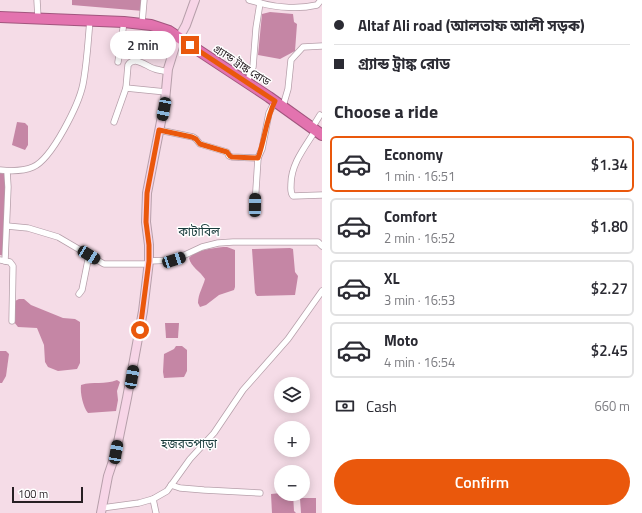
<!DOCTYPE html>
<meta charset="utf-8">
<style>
:root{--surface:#fff;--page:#f2f2f3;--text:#2b2b33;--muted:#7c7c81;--line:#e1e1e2;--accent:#ea580c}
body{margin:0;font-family:"Titillium Web","Noto Sans Bengali",sans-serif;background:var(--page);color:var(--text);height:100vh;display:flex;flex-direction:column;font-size:15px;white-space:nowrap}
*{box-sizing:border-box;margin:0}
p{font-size:13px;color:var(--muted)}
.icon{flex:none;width:22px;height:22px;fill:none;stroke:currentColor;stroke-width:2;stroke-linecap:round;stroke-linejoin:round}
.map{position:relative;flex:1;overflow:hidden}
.drawer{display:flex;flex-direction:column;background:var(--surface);width:320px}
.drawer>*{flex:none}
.guide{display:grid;align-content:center;height:88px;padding:0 12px;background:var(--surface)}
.controls{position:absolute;left:274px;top:377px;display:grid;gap:8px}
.controls a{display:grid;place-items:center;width:36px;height:36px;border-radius:50%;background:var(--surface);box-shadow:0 2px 10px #0003;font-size:20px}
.scale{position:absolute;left:12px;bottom:10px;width:71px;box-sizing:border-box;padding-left:4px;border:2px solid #271f23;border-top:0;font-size:11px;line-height:14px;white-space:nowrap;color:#271f23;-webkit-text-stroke:3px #fff;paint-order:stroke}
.end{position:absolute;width:18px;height:18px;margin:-9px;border:5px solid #ea580c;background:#fff;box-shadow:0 0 0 2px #fff}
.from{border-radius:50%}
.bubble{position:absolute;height:28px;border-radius:14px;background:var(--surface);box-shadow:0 2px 10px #0003;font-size:13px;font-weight:600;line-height:28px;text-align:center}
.car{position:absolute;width:12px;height:24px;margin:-12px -6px;border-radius:5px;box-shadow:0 0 3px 1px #0007;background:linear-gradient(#222 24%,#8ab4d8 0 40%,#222 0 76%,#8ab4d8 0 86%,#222 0)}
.guide b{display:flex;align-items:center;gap:14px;height:38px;font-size:15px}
.guide b+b{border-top:1px solid var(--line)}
.guide i{width:10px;height:10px;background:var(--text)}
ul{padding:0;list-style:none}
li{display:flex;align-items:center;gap:12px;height:56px;margin:0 8px 6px;padding:0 4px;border:2px solid var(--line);border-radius:6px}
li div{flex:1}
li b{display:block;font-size:15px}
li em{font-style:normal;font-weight:600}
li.active{border-color:var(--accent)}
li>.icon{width:36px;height:36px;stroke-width:1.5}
h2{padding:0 12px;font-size:18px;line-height:48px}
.pay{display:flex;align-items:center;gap:10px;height:44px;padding:0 12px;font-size:15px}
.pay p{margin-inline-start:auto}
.action{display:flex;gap:8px;margin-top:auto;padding:8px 12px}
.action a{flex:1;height:46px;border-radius:24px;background:var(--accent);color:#fff;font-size:16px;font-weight:600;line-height:46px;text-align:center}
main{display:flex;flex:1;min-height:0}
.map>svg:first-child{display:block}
.water{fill:#c586a5}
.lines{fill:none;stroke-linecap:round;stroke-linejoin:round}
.street-casing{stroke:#b69faa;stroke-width:7}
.secondary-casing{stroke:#b69faa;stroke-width:10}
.highway-casing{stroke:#a1567e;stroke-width:12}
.street{stroke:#fff;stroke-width:5.5}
.secondary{stroke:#f7d5e7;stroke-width:8}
.highway{stroke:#e373af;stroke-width:10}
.route{stroke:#ea580c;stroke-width:5}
.labels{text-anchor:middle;stroke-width:3;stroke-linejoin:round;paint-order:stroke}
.street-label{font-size:11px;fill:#271f23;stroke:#fff}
.neighbourhood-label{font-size:12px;fill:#193b3c;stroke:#fff}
</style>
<main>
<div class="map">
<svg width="322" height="513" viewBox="0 0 322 513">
<rect width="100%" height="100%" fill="#f5dce7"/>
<g class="water">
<polygon points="72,0 144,0 143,11 72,5"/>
<polygon points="270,12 293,14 294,22 297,24 295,51 280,59 258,55 262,14"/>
<polygon points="17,122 25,123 28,126 28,145 25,150 12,145"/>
<polygon points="0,173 6,174 5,256 0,255"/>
<path d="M227 247 235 250V287L234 290 219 295 206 305 200 307 198 303C198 294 203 287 205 279 200 271 191 267 189 258 195 250 217 247 227 247Z"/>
<polygon points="290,248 293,249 295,272 298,276 295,295 257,296 255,293 252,249"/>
<polygon points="19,299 24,299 31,305 63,318 75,319 80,322 80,363 77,369 58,371 48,367 45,362 44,345 37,328 18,327 14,322 15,301"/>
<polygon points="165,323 179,323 178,338 166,338"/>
<polygon points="176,346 182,346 187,350 187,371 184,377 164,378 163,372 164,354 174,349"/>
<polygon points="0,351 6,351 9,354 6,376 2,383 0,383"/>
<path d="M117 380 120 382 117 391 118 400 116 411 88 413C83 407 80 393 81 385 93 381 105 385 117 380Z"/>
<polygon points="281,493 281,494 293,494 294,511 296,513 272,513 271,494"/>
<polygon points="300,498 316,498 316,513 301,513"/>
</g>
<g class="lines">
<g class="street-casing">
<g id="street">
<polyline points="37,0 38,18"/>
<polyline points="249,0 260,3"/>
<polyline points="142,23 144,0"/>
<polyline points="118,62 124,22"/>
<path d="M247 82 253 67 256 28 260 3C278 8 300 9 317 5L321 0"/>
<polyline points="126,88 166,92"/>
<polyline points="283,106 288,89 291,60 303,47 322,46"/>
<path d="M114 122 126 88 128 65C135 55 147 67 155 69 159 70 164 71 168 72"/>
<polyline points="312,128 320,115"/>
<polyline points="159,130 193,137 196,139 200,144 227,152 229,156 232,157 258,158"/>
<path d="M315 131C305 147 291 164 291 184 291 189 290 192 293 196L322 195"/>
<path d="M0 170C10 171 24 171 33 167 52 159 79 104 83 84 87 63 88 41 90 20"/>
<polyline points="255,205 258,158 262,149 269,113 275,101"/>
<polyline points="7,226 28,228 58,237 104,264 149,264"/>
<polyline points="0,260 10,262 13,266 12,321"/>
<polyline points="5,261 8,187 7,171"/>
<polyline points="149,261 174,260 202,247 218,243 233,242 318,242 322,246"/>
<polyline points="79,294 82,290 89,255"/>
<polyline points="171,485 180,488 204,490 260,493"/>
<polyline points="153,499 156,513"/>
<polyline points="102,508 139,503 153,499 167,491 190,459 214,433 243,390 288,339 322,291"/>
</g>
</g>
<g class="secondary-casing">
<polyline id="secondary" points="101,513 108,476 116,452 127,398 143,311 149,261 149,245 146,222 147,193 165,101 168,69 176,43 186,25 195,0"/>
</g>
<g class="highway-casing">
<polyline id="highway" points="0,17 124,22 151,25 169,31 269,97 322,135"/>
</g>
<use href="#street" class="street"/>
<use href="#secondary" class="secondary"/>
<use href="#highway" class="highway"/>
</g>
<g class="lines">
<path class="route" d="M140 330 149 261V245L146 222 147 193 159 130 192 137 196 139 200 144 227 152 230 156 232 157 258 158C265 139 266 119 275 101L190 45"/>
</g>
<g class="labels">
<g class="street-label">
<text transform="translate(242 65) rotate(33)" y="4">গ্র্যান্ড ট্রাঙ্ক রোড</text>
</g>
<g class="neighbourhood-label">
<text x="199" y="236">কাটাবিল</text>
<text x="189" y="448">হজরতপাড়া</text>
</g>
</g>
</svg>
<div class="controls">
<a><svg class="icon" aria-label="layers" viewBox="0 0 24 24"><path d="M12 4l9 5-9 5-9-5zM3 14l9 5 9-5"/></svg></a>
<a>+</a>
<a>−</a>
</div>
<div class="scale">100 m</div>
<i class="end from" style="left:140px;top:330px"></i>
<i class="end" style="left:190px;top:45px"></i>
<div class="bubble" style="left:110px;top:31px;width:66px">2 min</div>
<i class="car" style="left:164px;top:109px;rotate:191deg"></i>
<i class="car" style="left:255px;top:205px;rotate:1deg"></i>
<i class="car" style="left:89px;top:255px;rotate:121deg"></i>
<i class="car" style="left:174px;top:260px;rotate:72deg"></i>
<i class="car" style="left:132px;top:377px;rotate:10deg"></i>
<i class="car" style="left:116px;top:452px;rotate:10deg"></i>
</div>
<section class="drawer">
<div class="guide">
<b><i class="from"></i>Altaf Ali road (আলতাফ আলী সড়ক)</b>
<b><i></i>গ্র্যান্ড ট্রাঙ্ক রোড</b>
</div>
<h2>Choose a ride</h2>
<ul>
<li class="active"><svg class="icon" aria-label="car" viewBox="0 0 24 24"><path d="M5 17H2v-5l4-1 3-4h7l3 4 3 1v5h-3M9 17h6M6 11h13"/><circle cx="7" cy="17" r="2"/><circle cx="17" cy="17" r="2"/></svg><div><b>Economy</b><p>1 min · 16:51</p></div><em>$1.34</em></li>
<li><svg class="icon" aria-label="car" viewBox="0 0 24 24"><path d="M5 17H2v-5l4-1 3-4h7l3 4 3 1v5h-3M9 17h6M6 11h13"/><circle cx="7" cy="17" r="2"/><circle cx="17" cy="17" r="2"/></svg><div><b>Comfort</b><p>2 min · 16:52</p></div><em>$1.80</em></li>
<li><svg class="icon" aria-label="car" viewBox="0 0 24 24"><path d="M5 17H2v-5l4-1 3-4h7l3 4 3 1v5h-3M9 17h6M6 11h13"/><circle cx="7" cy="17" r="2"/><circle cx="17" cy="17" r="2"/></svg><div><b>XL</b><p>3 min · 16:53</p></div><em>$2.27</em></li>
<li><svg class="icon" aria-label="car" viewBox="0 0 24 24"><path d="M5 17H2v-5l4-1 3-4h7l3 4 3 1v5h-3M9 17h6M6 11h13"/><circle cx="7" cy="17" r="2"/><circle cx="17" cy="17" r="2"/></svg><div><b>Moto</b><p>4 min · 16:54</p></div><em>$2.45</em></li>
</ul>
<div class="pay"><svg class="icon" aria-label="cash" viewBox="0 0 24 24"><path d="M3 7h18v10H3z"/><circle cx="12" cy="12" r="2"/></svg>Cash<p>660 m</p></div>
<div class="action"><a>Confirm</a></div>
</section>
</main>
